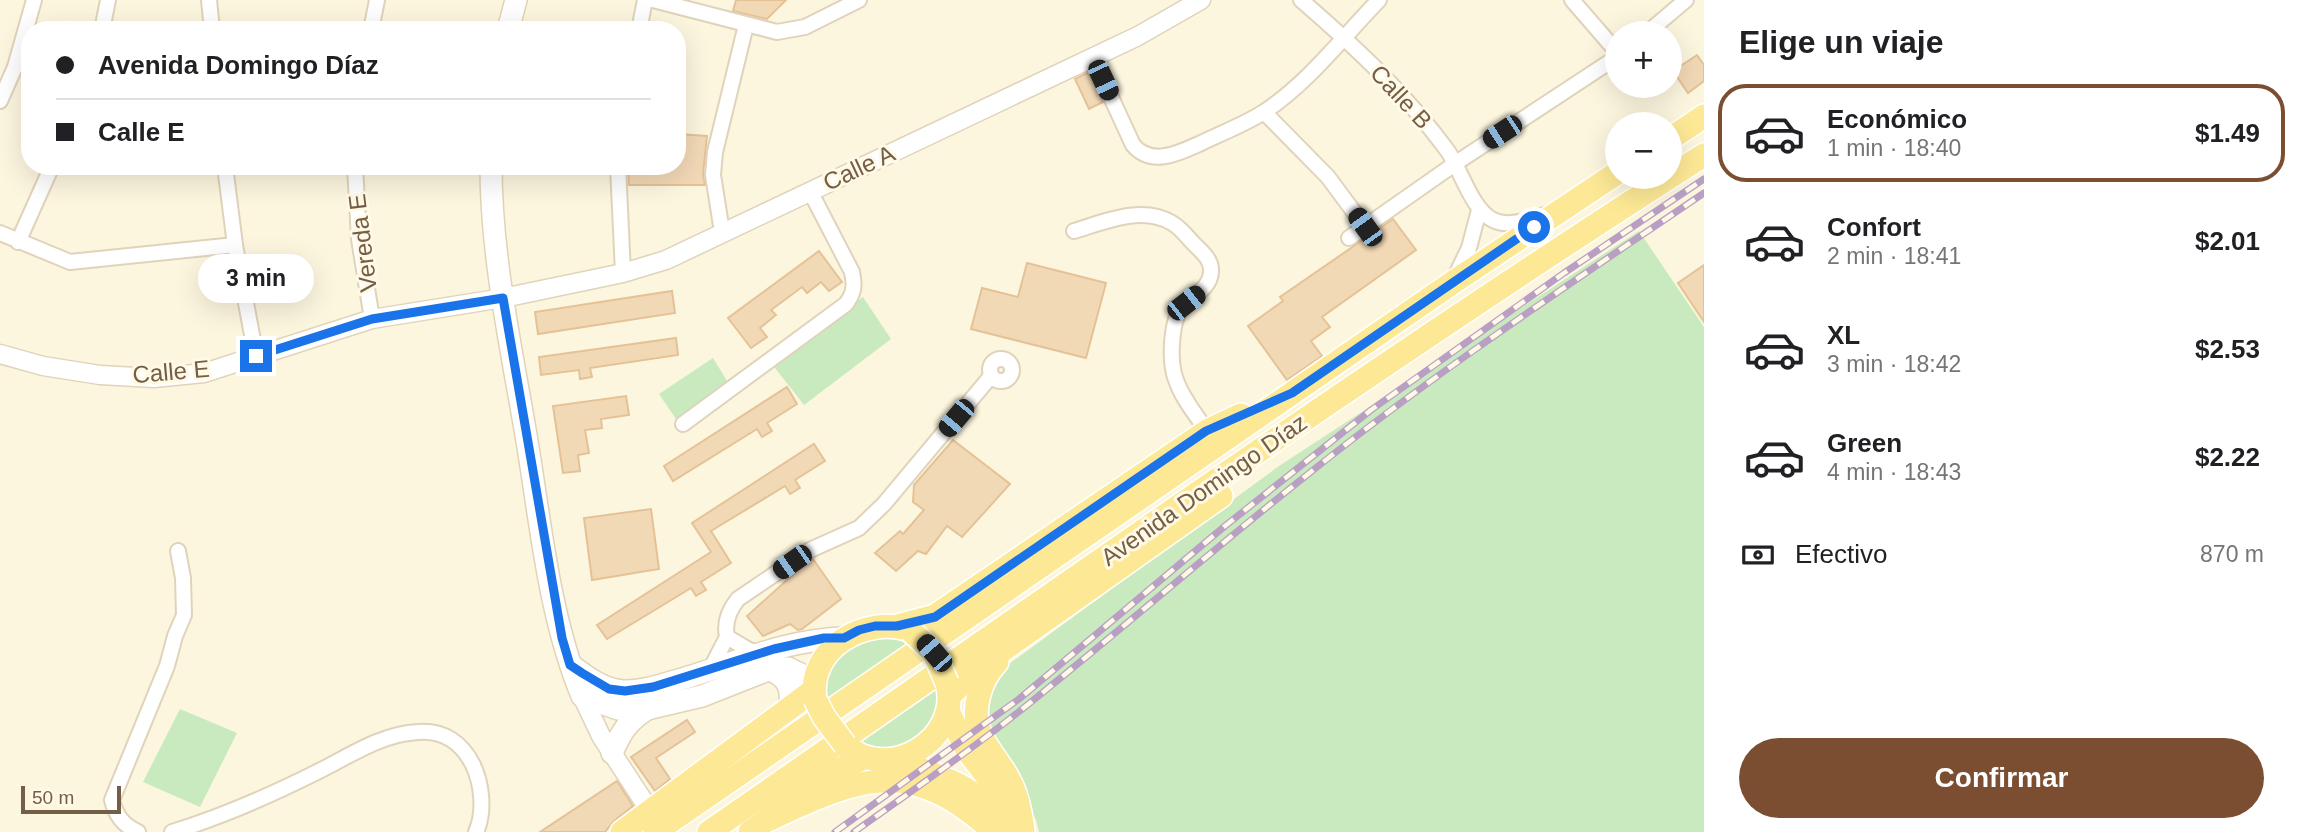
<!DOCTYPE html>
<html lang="es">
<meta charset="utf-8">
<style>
:root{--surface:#fff;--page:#f2f2f2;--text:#202124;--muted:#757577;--line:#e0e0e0;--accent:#7b4e31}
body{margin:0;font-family:Helvetica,sans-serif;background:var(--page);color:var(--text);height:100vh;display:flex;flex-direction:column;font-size:26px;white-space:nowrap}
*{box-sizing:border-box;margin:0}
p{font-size:23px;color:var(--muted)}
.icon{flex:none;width:38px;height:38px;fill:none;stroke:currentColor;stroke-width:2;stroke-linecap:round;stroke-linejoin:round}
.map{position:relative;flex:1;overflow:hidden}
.sheet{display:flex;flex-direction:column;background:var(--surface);width:595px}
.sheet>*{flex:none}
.top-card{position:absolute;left:21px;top:21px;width:665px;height:154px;border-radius:28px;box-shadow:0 7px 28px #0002;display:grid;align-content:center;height:154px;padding:0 35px;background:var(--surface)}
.controls{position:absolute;left:1605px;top:21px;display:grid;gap:14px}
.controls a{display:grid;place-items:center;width:77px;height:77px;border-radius:50%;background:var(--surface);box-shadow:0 7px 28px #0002;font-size:35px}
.scale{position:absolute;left:21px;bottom:18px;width:100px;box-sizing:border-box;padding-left:7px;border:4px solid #735e47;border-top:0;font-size:19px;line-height:24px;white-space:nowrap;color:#735e47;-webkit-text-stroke:5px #fff9e5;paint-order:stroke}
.end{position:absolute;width:32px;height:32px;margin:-16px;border:9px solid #1a73e8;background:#fff;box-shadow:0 0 0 4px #fff}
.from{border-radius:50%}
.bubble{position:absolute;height:49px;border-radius:24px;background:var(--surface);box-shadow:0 7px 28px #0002;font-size:23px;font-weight:700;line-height:49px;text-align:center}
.car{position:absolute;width:21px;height:42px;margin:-21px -10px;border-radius:9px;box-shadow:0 0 5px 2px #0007;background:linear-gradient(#222 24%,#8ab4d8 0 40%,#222 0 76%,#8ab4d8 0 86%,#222 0)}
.top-card b{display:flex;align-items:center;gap:24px;height:66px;font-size:26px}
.top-card b+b{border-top:2px solid var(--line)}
.top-card i{width:18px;height:18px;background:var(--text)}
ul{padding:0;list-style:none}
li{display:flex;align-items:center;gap:21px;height:98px;margin:0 14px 10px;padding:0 21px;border:4px solid transparent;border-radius:28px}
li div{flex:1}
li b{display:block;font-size:26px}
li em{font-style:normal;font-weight:700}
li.on{border-color:var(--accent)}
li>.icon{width:63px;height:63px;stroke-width:1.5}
h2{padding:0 35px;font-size:32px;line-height:84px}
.pay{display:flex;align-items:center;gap:18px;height:77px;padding:0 35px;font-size:26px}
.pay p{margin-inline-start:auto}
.cta{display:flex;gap:14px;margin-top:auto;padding:14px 35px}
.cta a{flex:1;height:80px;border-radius:42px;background:var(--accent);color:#fff;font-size:28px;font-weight:700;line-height:80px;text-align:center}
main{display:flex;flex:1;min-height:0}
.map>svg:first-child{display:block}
.green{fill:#c8eabe}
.building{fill:#f2d9b6;stroke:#e5c296;stroke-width:2}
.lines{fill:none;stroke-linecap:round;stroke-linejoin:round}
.minor-casing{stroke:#e0d3bb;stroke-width:18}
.tertiary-casing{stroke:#e0d3bb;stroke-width:21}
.secondary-casing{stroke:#e2d3b6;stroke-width:24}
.primary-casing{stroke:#fff;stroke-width:26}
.minor{stroke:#fff;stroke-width:14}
.tertiary{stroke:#fff;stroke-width:18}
.secondary{stroke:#fff;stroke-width:21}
.primary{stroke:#fde995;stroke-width:23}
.rail-casing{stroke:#ba9fc5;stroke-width:7}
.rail{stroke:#fff9e5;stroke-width:4.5;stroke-dasharray:13;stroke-linecap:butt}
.primary-bridge-casing{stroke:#fff;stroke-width:26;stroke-linecap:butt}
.primary-bridge{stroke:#fde995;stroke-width:23}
.route{stroke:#1a73e8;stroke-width:9}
.labels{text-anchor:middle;stroke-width:6;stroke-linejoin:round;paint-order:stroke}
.street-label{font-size:24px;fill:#735e47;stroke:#fff9e5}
</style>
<main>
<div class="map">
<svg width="1704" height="832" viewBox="0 0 1704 832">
<rect width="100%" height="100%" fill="#fcf6df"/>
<g class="green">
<polygon points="1639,231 1704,327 1704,832 1039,832 1036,820 983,723 990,678 1279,466"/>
<polygon points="863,297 891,339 804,405 772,364"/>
<polygon points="713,358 729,384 676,419 659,394"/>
<path d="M887 636 900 639 908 647 828 699C821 675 841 647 864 639 871 637 880 637 887 636Z"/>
<path d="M936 688C939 695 937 702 935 710 925 741 888 759 858 742Z"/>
<polygon points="180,709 237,733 200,807 143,782"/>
</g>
<g class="building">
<polygon points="736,0 786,0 767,19 733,11"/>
<polygon points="1697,55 1704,65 1704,81 1688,93 1673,71"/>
<polygon points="1089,72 1103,102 1089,109 1075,79"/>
<polygon points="677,134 707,136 703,174 705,185 629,185 628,166 677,166"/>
<polygon points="1393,219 1416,250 1322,317 1330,327 1311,341 1322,356 1287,380 1248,326 1283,301 1280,297"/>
<polygon points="819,251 842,282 829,291 821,282 807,293 802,287 771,310 776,315 760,328 767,337 751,348 728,318"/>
<polygon points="1027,263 1106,283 1086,358 971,329 982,288 1018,297"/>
<polygon points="1704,265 1704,322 1678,283"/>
<polygon points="672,291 675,313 538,334 535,312"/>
<polygon points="676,338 678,355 590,368 592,377 580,379 579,370 541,375 539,357"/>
<polygon points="787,387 797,404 767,423 772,431 762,437 757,429 673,481 664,466"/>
<polygon points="626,396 629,415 601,419 602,428 585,430 589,453 578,455 580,471 563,473 553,406"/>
<polygon points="953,440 1010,484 962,537 947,526 926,554 918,551 896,571 875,553 900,531 903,534 924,510 913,502 914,485"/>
<polygon points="814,444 825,461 795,480 800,488 790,494 785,486 711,531 731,563 701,582 706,590 696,596 691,588 607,639 597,625 711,552 692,523"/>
<polygon points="651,509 659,569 592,580 584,518"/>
<polygon points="813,559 841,599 802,629 798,630 790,624 763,636 747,616 797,571"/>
<polygon points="687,720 695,732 656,758 670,779 655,791 631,757"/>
<polygon points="617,781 633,806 614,821 605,832 540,832"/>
</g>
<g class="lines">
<g class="minor-casing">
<g id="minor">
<polyline points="209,0 212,30"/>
<polyline points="653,0 777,32 805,27 859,0"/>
<path d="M1301 0C1354 46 1405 93 1447 150 1461 169 1471 209 1493 220 1508 228 1530 219 1545 215"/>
<polyline points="1572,0 1617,52"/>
<polyline points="102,30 108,0"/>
<polyline points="371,30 377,0"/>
<polyline points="639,30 645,0"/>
<polyline points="1647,33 1686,0"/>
<path d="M1093 58 1133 145C1152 167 1179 153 1201 143 1222 133 1245 124 1264 112 1309 82 1342 38 1379 0"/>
<polyline points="0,101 15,67 34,0"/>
<polyline points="1264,112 1328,177 1365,227"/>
<polyline points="225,166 235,245 256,356"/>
<polyline points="355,166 359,239 372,319"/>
<polyline points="618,166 623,273"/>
<path d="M1074 231C1104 222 1142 205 1172 223 1181 228 1188 238 1195 245 1203 253 1212 260 1211 272 1210 288 1195 294 1185 304 1170 317 1169 362 1176 380 1182 398 1196 415 1207 431"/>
<polyline points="722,232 713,175 715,152 746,25"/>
<polyline points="0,233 70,262 235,245"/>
<polyline points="1349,238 1456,163 1617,57"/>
<polyline points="18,242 52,166"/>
<polyline points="1455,277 1469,248 1479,210"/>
<circle cx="1001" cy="370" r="11"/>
<path d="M683 424 846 304C854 293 855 286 852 272L810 191"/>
<polyline points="727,637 749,650 760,653"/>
<path d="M710 670 727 637C724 623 729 610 738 599L810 550 859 528 884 504 991 376"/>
<path d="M138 832C123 825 116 816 112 800L167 666 175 636 184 615 183 578 178 551"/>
<path d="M172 832C221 817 269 796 315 773 348 757 380 734 418 732 444 730 462 743 473 765 482 784 485 812 476 832"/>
</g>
</g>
<g class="tertiary-casing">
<g id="tertiary">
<polyline points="0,354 43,366 100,375 154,378 204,373 372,319 503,298 623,273 666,260 1138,36 1201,0"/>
<polyline points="582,696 601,736 650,811"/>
</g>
</g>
<g class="secondary-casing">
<g id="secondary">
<polyline points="508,30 516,0"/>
<path d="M491 166C491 258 512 351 527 441 541 526 549 616 582 696L618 709H647L702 696 773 668H788L815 681"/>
<path d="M571 665C587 677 602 689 623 691 642 692 663 684 682 679 735 663 788 639 844 638"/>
<path d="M767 669C788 676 793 688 789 709"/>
<path d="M612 753C621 732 628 721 647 709"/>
</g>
</g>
<g class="primary-casing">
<g id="primary">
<polyline points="1670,139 1704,116"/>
<polyline points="897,626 935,616 1207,431 1241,415"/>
<path d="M997 662C980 679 971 710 980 733 987 750 1001 764 1009 780 1018 796 1021 814 1023 832"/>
<polyline points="950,695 983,664 1221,496"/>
<path d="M815 699C807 648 866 615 909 630"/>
<polyline points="948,711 967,750 993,784 1007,807"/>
<path d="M845 745C888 784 962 740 947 683"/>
<path d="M894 760C936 775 985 787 1005 831"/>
<path d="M770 819C861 776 911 756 994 832"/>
<polyline points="622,832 814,690"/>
<polyline points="655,832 1452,283 1617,173"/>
<path d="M709 832C1039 604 1366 371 1704 155"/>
<polyline points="750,832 835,771 864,758"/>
</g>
</g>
<use href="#minor" class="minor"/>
<use href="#tertiary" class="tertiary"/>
<use href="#secondary" class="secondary"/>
<use href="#primary" class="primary"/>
<g class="rail-casing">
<g id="rail">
<polyline points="835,832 1019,699 1225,526 1371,410 1564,273 1704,179"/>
<path d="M854 832C912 791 971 750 1026 706 1121 630 1212 550 1307 475 1434 373 1570 284 1704 193"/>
</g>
</g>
<use href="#rail" class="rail"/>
<g class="primary-bridge-casing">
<g id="primary-bridge">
<polyline points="910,630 934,653 947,683"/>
<polyline points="815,699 824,717 845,745"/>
</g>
</g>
<use href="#primary-bridge" class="primary-bridge"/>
</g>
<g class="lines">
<polyline class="route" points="256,356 372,319 503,298 562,638 570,665 582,673 609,689 625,691 653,687 774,649 824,638 844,638 859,630 875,626 897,626 935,617 1206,431 1292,393 1534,227"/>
</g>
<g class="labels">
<g class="street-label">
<text transform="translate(1401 97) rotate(47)" y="8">Calle B</text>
<text transform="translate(859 168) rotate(-25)" y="8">Calle A</text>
<text transform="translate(363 243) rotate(-97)" y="8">Vereda E</text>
<text transform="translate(171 372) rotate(-5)" y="8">Calle E</text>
<text transform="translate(1204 490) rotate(-35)" y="8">Avenida Domingo Díaz</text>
</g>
</g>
</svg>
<div class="controls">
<a>+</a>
<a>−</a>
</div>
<div class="scale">50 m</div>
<i class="end from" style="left:1534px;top:227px"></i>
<i class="end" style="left:256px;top:356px"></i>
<div class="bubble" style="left:198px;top:254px;width:116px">3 min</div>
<i class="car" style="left:1103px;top:80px;rotate:155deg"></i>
<i class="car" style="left:1502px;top:132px;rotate:237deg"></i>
<i class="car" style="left:1365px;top:227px;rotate:324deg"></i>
<i class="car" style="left:1186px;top:303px;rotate:52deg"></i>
<i class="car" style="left:956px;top:418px;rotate:220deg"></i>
<i class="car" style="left:792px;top:562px;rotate:235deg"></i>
<i class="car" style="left:934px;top:653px;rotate:319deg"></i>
<div class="top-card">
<b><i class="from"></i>Avenida Domingo Díaz</b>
<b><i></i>Calle E</b>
</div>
</div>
<section class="sheet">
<h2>Elige un viaje</h2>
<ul>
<li class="on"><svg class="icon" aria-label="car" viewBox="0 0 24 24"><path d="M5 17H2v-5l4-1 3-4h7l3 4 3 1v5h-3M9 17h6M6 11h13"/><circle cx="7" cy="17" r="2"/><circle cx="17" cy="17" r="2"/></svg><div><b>Económico</b><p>1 min · 18:40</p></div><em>$1.49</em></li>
<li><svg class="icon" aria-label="car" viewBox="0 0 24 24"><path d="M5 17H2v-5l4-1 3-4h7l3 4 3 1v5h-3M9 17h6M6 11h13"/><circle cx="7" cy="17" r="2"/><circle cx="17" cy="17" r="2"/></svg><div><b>Confort</b><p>2 min · 18:41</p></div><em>$2.01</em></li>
<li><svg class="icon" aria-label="car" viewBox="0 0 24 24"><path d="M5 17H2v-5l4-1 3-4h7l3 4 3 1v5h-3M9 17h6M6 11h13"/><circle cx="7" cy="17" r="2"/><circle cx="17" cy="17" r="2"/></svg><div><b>XL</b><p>3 min · 18:42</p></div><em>$2.53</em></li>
<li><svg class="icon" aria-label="car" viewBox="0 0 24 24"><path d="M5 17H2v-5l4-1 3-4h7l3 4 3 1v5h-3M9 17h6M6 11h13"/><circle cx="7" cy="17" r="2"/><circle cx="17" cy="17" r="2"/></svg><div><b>Green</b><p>4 min · 18:43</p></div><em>$2.22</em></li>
</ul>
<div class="pay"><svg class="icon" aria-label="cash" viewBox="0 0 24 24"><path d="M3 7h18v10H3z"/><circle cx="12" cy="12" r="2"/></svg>Efectivo<p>870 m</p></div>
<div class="cta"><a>Confirmar</a></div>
</section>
</main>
